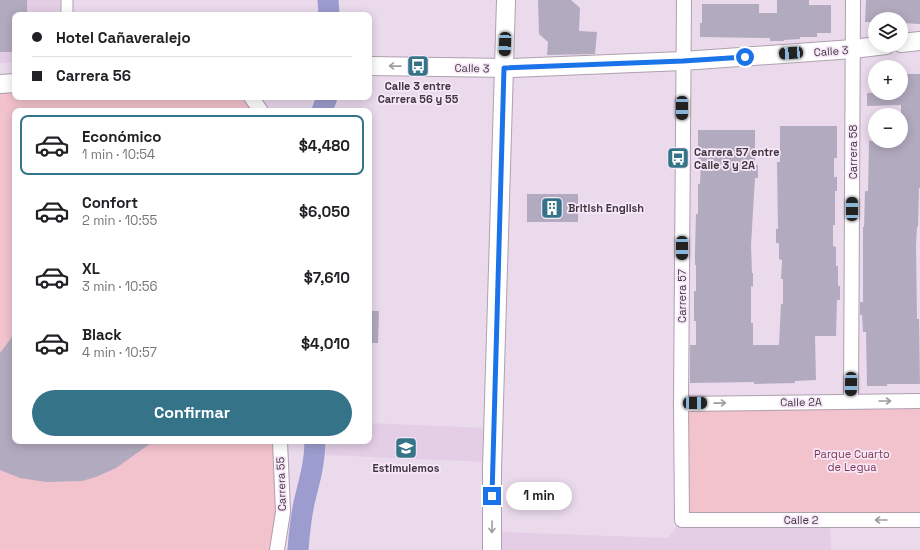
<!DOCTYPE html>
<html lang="es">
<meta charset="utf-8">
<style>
:root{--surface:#fff;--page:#f2f2f2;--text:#202124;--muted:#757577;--line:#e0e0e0;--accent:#357488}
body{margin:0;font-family:"Space Grotesk",sans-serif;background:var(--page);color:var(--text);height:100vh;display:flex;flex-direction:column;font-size:15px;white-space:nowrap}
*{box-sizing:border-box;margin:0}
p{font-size:13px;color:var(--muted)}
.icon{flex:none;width:22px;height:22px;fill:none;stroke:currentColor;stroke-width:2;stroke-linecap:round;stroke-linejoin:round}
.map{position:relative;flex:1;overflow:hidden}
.panel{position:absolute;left:12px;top:108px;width:360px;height:336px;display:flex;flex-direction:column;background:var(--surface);border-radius:8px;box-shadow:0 2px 10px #0003}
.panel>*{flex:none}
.hud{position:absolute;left:12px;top:12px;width:360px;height:88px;border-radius:8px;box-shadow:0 2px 10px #0003;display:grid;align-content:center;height:88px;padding:0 20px;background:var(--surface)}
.controls{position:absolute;left:868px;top:12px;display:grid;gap:8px}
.controls a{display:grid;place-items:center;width:40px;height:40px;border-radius:50%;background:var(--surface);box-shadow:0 2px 10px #0003;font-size:20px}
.end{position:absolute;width:18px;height:18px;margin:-9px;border:5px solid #1a73e8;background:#fff;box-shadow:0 0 0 2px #fff}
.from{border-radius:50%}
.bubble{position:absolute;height:28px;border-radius:14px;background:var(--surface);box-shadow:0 2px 10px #0003;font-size:13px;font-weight:700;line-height:28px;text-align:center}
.car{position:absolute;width:12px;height:24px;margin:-12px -6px;border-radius:5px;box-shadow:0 0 3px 1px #0007;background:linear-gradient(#222 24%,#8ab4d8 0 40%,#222 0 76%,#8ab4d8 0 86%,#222 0)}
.hud b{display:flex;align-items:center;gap:14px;height:38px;font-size:15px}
.hud b+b{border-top:1px solid var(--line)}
.hud i{width:10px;height:10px;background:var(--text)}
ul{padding:7px 0 0;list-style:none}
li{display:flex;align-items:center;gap:12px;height:60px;margin:0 8px 6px;padding:0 12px;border:2px solid transparent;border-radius:8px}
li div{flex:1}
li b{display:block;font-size:15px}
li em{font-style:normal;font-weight:700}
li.on{border-color:var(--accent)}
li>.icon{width:36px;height:36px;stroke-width:1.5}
.button{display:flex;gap:8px;margin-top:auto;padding:8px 20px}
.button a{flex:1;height:46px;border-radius:24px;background:var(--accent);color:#fff;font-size:16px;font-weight:700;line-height:46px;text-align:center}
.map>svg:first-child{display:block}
.built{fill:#e4cee6}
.green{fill:#f2c2cd}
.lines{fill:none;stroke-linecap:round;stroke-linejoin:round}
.river{stroke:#9c9dce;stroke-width:21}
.building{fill:#b2abbf}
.pedestrian-casing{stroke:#afa0b0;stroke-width:13}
.minor-casing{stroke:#afa0b0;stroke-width:16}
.tertiary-casing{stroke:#afa0b0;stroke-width:20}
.pedestrian{stroke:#fff;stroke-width:11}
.minor{stroke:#fff;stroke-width:14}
.tertiary{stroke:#fff;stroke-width:18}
.oneway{stroke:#9f9c9f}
.route{stroke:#1a73e8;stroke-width:5}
.labels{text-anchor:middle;stroke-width:3.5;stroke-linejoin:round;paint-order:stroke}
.street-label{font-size:11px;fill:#3f383f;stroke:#f8e7f9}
.poi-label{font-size:11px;font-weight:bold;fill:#3f383f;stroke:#f8e7f9}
.park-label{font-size:11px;fill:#813a4f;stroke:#f8e7f9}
</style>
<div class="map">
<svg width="920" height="550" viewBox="0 0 920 550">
<rect width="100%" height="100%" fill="#eadaec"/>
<g class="built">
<polygon points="0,0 67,0 67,15 15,15 15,63 0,63"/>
<polygon points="369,423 486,428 486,462 326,455 325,441 369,441"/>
<polygon points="682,520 830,520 831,550 500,550 500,532 668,538"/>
</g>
<g class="green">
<polygon points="15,83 15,97 251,97 261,111 15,111 15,441 280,441 277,550 0,550 0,84"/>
<polygon points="920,401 920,520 682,520 681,404"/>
</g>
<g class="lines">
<g class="river">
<polyline points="328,0 329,15"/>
<polyline points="322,111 327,97"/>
<path d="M298 550C299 535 301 518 304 503 309 482 315 463 315 441"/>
</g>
</g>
<g class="building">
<polygon points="0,0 27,0 27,15 15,15 15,52 0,52"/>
<polygon points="538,0 571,0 580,8 579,31 597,32 595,54 547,55 548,42 539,34"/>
<polygon points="777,0 809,0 809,5 831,5 831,33 817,33 817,37 800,37 800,39 784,40 784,41 770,41 770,38 700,37 700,23 702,23 702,4 759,4 759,13 777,13"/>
<polygon points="866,0 920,0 920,24 901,23 901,19 875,19 875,22 865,22"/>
<polygon points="901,74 920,74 920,188 919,188 918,227 917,227 916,245 917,319 919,319 920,384 887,384 887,386 867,386 866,332 863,332 862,315 860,315 860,302 863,302 863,227 864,227 865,191 868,191 869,141 901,141 901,105 867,106 867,93 901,93"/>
<polygon points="780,126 837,126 837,158 834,158 834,177 837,177 837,191 835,191 835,225 833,225 833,246 836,247 836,266 838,266 838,286 840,286 840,300 837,300 836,336 815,336 816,380 795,381 795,383 754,384 754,382 690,383 690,345 696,345 696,321 694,321 694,291 696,291 696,265 695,265 695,251 696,214 698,214 698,184 700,184 701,159 698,159 698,130 755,130 755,165 758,165 758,178 755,178 751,245 752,273 753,273 753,287 751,286 751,323 753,323 753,345 779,345 781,304 783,304 783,279 781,279 782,260 779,259 779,243 776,243 776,229 778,229 777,162 780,162"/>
<rect x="527" y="194" width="51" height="28"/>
<polygon points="369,311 379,311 378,343 369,343"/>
<polygon points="15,333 15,441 154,441 116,468 96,477 82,481 46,482 20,478 0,470 0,353"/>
</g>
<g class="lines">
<g class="pedestrian-casing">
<polyline id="pedestrian" points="67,0 67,15"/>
</g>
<g class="minor-casing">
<g id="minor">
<polyline points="684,0 681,404 682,520 920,520"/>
<polyline points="251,97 261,111"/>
<polyline points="851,400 853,0"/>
<polyline points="681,404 920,401"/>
<polyline points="277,550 283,512 280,441"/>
</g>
</g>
<g class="tertiary-casing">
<g id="tertiary">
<polyline points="901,43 920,41"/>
<polyline points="369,66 512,68 683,61 853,49 886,45"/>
<polyline points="0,84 15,83"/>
<polyline points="492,550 492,469 506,0"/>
</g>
</g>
<use href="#pedestrian" class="pedestrian"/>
<use href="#minor" class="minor"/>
<use href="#tertiary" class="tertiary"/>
</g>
<defs><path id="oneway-shaft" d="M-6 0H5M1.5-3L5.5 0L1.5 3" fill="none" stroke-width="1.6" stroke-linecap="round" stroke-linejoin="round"/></defs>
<g class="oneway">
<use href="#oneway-shaft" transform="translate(395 66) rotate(-179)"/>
<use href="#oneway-shaft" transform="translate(885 401)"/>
<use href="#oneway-shaft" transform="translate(720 403) rotate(-1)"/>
<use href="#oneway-shaft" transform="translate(881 520) rotate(180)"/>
<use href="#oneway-shaft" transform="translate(492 527) rotate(91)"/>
</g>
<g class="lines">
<polyline class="route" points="492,496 504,68 683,61 745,57"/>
</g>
<defs>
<g id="bus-square" transform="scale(1.15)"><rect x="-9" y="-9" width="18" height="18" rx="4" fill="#357488" stroke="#f8e7f9"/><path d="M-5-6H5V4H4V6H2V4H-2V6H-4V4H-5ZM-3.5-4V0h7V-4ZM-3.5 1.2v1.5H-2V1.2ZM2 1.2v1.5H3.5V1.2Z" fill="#fff"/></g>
<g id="building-square" transform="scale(1.15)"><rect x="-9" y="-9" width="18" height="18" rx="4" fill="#357488" stroke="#f8e7f9"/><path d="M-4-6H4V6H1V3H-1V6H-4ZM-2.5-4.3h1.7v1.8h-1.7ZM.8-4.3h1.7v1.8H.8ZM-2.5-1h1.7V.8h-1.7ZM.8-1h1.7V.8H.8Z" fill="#fff"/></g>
<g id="school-square" transform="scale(1.15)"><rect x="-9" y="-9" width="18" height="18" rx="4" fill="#357488" stroke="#f8e7f9"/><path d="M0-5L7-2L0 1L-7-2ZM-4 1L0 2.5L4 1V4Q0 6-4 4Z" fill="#fff"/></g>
</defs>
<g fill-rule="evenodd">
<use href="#bus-square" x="418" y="66"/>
<use href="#bus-square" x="678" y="158"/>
<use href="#building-square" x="552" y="208"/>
<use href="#school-square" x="406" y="448"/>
</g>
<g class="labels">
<g class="street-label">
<text transform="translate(831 51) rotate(-4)" y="4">Calle 3</text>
<text transform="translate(472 68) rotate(1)" y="4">Calle 3</text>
<text transform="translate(853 152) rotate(-90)" y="4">Carrera 58</text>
<text transform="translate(682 296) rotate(-90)" y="4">Carrera 57</text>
<text transform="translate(801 402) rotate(-1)" y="4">Calle 2A</text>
<text transform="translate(281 484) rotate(-92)" y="4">Carrera 55</text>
<text x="801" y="524">Calle 2</text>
</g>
<g class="poi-label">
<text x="418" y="90">Calle 3 entre<tspan x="418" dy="13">Carrera 56 y 55</tspan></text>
<text x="694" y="156" text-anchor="start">Carrera 57 entre<tspan x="694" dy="13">Calle 3 y 2A</tspan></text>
<text x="568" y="212" text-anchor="start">British English</text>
<text x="406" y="472">Estimulemos</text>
</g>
<g class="park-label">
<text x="852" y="458">Parque Cuarto<tspan x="852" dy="13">de Legua</tspan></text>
</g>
</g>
</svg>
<div class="controls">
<a><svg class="icon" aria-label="layers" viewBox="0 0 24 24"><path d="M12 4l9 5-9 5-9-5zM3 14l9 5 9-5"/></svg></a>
<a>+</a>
<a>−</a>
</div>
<i class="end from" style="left:745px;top:57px"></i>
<i class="end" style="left:492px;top:496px"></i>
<div class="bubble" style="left:506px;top:482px;width:66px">1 min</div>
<i class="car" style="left:505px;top:44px;rotate:182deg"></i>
<i class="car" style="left:791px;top:53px;rotate:266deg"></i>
<i class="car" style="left:682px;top:108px;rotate:180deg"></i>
<i class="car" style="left:852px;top:209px;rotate:0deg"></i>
<i class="car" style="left:682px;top:248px;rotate:180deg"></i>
<i class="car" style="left:851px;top:384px;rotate:181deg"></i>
<i class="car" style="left:695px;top:403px;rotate:89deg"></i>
<div class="hud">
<b><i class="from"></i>Hotel Cañaveralejo</b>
<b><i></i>Carrera 56</b>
</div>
<section class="panel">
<ul>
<li class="on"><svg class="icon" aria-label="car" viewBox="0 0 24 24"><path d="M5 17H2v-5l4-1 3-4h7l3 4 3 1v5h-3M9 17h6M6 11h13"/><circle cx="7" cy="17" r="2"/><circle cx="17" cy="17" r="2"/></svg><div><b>Económico</b><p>1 min · 10:54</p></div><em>$4,480</em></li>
<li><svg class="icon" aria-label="car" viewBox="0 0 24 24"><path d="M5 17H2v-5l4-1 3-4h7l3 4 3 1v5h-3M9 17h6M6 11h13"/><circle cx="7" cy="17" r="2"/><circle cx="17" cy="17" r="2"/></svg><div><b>Confort</b><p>2 min · 10:55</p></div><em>$6,050</em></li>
<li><svg class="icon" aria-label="car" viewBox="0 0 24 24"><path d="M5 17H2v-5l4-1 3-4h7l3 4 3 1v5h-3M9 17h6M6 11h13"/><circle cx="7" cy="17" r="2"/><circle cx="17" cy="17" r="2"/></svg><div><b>XL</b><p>3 min · 10:56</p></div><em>$7,610</em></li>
<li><svg class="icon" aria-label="car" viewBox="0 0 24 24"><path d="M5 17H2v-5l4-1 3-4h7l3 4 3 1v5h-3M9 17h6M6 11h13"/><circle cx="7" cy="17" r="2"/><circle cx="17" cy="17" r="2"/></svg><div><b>Black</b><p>4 min · 10:57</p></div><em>$4,010</em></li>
</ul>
<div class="button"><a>Confirmar</a></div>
</section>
</div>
